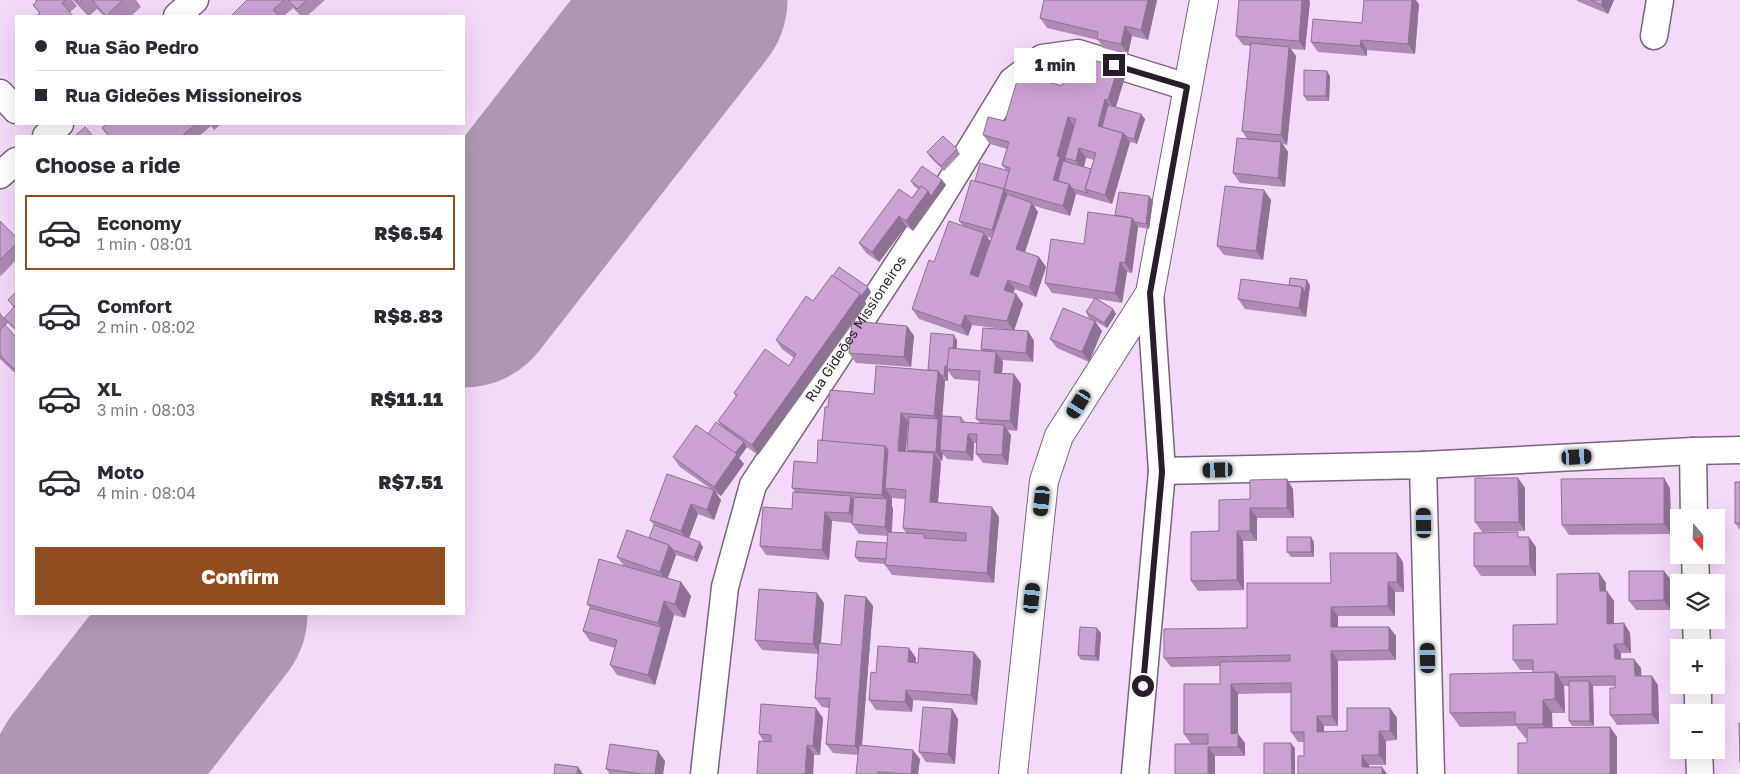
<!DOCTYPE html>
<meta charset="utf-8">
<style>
:root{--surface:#fff;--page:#f7f7f7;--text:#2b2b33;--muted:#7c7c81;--line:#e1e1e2;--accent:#914d1f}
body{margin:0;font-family:"Golos Text",sans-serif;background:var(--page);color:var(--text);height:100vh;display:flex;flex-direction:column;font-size:19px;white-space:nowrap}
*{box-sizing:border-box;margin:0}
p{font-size:16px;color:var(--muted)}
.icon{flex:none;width:28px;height:28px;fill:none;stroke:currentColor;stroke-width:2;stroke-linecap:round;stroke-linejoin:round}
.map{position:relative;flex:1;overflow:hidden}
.sheet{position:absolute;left:15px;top:135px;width:450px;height:480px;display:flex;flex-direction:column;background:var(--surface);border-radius:0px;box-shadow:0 5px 20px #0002}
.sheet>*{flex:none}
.guide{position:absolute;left:15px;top:15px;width:450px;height:110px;border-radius:0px;box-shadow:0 5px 20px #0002;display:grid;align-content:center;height:110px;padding:0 20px;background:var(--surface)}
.needle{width:32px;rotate:161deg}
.controls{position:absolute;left:1670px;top:509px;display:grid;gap:10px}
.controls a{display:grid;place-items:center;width:55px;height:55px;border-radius:0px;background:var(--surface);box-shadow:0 5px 20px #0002;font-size:25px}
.end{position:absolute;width:22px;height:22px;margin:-11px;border:6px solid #281e2a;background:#fff;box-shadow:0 0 0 2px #fff}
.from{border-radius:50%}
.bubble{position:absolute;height:35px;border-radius:0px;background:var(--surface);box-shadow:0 5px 20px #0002;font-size:16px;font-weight:800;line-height:35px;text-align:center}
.car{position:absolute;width:15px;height:30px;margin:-15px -8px;border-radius:6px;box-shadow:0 0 4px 1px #0007;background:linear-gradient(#222 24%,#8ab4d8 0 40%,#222 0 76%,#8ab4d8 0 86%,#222 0)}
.guide b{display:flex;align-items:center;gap:18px;height:48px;font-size:19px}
.guide b+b{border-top:1px solid var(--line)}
.guide i{width:12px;height:12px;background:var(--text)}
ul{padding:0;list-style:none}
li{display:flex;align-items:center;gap:15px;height:75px;margin:0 10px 8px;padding:0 10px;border:2px solid transparent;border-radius:0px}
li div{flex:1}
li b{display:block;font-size:19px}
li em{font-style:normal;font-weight:800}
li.selected{border-color:var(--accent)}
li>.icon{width:45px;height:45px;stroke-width:1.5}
h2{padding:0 20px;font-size:22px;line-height:60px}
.button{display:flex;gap:10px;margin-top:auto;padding:10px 20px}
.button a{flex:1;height:58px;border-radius:0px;background:var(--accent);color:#fff;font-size:20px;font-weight:800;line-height:58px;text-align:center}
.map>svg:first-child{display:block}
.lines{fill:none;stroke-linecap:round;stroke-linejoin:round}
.runway{stroke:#ac98b0;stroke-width:191}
.street-casing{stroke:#79637e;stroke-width:29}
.secondary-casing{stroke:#79637e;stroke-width:30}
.street{stroke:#fff;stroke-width:26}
.secondary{stroke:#fff;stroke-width:28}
.wall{fill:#af8ab6;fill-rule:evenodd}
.shaded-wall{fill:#8e7194}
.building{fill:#cba1d4;stroke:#8e7194}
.route{stroke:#281e2a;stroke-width:6}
.labels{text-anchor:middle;stroke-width:5;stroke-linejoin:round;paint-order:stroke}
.street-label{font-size:14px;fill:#281e2a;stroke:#fbebfe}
</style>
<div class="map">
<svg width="1740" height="774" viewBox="0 0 1740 774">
<rect width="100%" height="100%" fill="#f3daf9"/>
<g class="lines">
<g class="runway">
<polyline points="464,292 692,0"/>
<polyline points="87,774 212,614"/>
</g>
<g class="street-casing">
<g id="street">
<polyline points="177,16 195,0"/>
<polyline points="1654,36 1660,0"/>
<polyline points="0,93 16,110"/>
<polyline points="46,136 60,124"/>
<polyline points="0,175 16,161"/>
<polyline points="1693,451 1694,518"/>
<polyline points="1423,465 1431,774"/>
<polyline points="1162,471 1423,465 1693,451 1740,450"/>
<polyline points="1695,555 1696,582"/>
<polyline points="1696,620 1697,648"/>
<polyline points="1698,685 1698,712"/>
<polyline points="1699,750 1700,774"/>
<path id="s1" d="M704 774 725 587 753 485 929 217 1012 81 1042 58 1078 53 1187 87"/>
<polyline points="1135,774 1162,471 1150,293"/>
</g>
</g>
<g class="secondary-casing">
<polyline id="secondary" points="1013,774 1044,481 1059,436 1150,293 1204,0"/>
</g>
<use href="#street" class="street"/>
<use href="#secondary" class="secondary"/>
</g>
<g class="wall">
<polygon points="35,0 72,0 77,6 70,12 39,13 33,5 36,2"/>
<polygon points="73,0 136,0 141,7 131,16 104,16 97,9 89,16 88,16"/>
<polygon points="247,0 325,0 307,16 301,16 293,8 284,16 231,16"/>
<polygon points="1044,0 1157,0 1148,40 1132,36 1128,54 1103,48 1098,40 1047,28 1040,18"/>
<polygon points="1577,0 1614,0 1608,14 1577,1"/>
<polygon points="1310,1 1305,50 1291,49 1296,56 1287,145 1283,144 1288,152 1285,187 1240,183 1233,173 1247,139 1242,131 1250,46 1243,45 1236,36"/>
<polygon points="1419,4 1415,54 1367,50 1367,56 1318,52 1311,42 1362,23"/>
<path d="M1118 67 1125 77 1116 107 1145 119 1137 144 1130 142 1112 204 1076 194 1070 216 1034 206 1038 212 1025 252 1039 257 1046 267 1036 297 1015 289 1013 293 1016 294 1023 304 1014 330 1028 331 1034 341 1033 362 1002 360 1003 362 1002 373 1021 384 1017 431 1007 430 1011 435 1008 465 983 463 976 454 977 443H974L973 461 947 459 943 454 942 461H940L941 463 938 503 999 517 994 583 892 575 885 565V564L859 562 855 557 887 543 888 536 859 534 852 524V523L832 521 829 560 766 555 760 546 792 509 795 492 792 488 817 463 828 407 874 394 928 370 957 340V349L982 351 981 349 1003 329 972 325 968 336 919 319 912 309 934 262 962 225 959 221 975 181 1006 170 1002 165 1007 149 990 144 983 135 1062 86ZM1086 158 1094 160 1091 169 1084 167ZM987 237 992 238 991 242ZM948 371 954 379 979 381 976 419 980 423 965 422 961 417 941 424 945 381H948ZM908 422 909 423 907 450 908 451H906ZM892 498 905 499 903 528 906 533 892 532 893 509 892 506Z"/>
<polygon points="1330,76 1329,101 1307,101 1304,96"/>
<polygon points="106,124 221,124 214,130 211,126 199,136 108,136 102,128"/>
<polygon points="957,149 960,154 944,171 930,157 927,152"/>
<polygon points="942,180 946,185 913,231 906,226 879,262 866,253 859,243 912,198 918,189 914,186 911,181"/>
<polygon points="1149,196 1153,201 1149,229 1138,227 1132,273 1127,272 1122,303 1098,299 1113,309 1116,314 1107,328 1089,318 1086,312 1095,299 1052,293 1045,283 1084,244 1115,215"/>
<polygon points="1271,200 1263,260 1224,255 1217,246"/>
<polygon points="0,221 16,237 16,260 1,276 0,275"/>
<polygon points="1289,285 1310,285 1306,317 1245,309 1238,299"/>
<polygon points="16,292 16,331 8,323 5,326 16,337 16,374 0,359 0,312 4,318 14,308 8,300"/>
<polygon points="871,292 865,301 866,304 854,322 907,326 914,336 911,367 856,363 849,353 852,325 758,455 747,447 739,458 744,464 721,496 716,493 721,500 714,520 698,514 689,538 703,547 697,562 676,555 668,578 681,582 691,596 685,618 674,615 655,685 617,675 610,665 615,648 590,641 583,631 590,608 587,604 624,566 617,557 649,538 654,525 650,520 711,489 680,467 673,457 708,434 722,427 718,421 736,397 734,393 789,366 794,358 782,349 776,340 813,301"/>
<polygon points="1102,331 1089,362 1057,348 1050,339"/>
<polygon points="1518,478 1525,488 1525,531 1482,532 1475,522"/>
<polygon points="1287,479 1293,489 1294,518 1257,518 1257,541 1243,541 1244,590 1198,591 1191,581 1219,531 1250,499"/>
<polygon points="1740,482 1740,530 1735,523"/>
<polygon points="1670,488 1671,534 1569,535 1562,525"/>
<polygon points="1521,537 1536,547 1536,576 1481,576 1474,566"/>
<polygon points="1314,542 1314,557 1291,557 1287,552"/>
<polygon points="1403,562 1404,592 1395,592 1395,616 1338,616 1338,627 1389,627 1396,636 1396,660 1338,661 1338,726 1324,726 1324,732 1347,731 1390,708 1397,718 1397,740 1386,741 1386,765 1369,765 1369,767 1382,767 1387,774 1298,774 1304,756 1304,742 1298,742 1291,732 1291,693 1238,694 1238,734 1245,743 1245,756 1215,756 1191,744 1184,734 1220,684 1220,666 1171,667 1164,658 1247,628 1331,583"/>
<polygon points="1599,573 1606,583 1606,591 1614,601 1614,624 1624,623 1630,633 1631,653 1621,653 1621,659 1641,668 1641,676 1658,685 1659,724 1617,725 1610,715 1615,686 1593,686 1594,726 1572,726 1569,721 1569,686 1564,686 1565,713 1552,713 1552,728 1610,727 1617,737 1617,774 1518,774 1527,743 1527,738 1525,738 1516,726 1460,727 1450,713 1533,673 1533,670 1520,670 1513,660 1557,624"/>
<polygon points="1671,580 1671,610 1636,610 1629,601"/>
<polygon points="866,597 873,606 862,746 920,759 918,774 856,774 858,755 833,753 826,744 829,708 822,707 815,698 818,654 762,650 755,640 824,603 821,643 841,645"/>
<polygon points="1101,633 1099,661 1081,660 1078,655"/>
<polygon points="909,648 916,658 915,663 981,661 977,705 913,700 912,712 876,710 869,700 876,673"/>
<polygon points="952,709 958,719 955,764 926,762 919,752"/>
<polygon points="823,718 820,755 814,755 813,774 757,774 764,742 759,734"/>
<polygon points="665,761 663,774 610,774 606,769"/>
</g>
<g class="shaded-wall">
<polygon points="1148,0 1157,0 1148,40 1141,30"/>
<polygon points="1302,0 1309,0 1310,1 1305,50 1299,41"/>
<polygon points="1412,0 1416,0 1419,4 1415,54 1408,44"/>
<polygon points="1603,0 1614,0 1608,14 1601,5"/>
<polygon points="1125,26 1132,36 1128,54 1121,44"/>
<polygon points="1361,40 1367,50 1367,56 1360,46"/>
<polygon points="1289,47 1296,56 1287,145 1281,135"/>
<polygon points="1118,67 1125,77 1115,109 1108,100"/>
<polygon points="1327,71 1330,76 1329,101 1326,96"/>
<polygon points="1105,99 1112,108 1106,132 1098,126"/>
<polygon points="1141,114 1145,119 1137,144 1134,139"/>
<polygon points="1068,117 1075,127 1065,158 1066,159 1065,163 1057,184 1053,180 1057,156"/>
<polygon points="1123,133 1130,142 1112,204 1105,195"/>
<polygon points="1281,142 1288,152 1285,187 1278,178"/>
<polygon points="1079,148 1086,158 1083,171 1076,161"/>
<polygon points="942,180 946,185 913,231 906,221 928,191"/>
<polygon points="1069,184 1076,194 1070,216 1063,206"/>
<polygon points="1004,189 1010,199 998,240 992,230"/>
<polygon points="1264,190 1271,200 1263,260 1256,251"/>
<polygon points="1149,196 1153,201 1149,229 1146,224"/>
<polygon points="1032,203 1038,212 1023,258 1016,249"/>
<polygon points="899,216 906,226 879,262 872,252"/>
<polygon points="1132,218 1138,227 1132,273 1125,263"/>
<polygon points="984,233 991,242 976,284 970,274"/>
<polygon points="1039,257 1046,267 1036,297 1029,287"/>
<polygon points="1120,262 1127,272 1122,303 1115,293"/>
<polygon points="1008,280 1015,289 1011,300 1004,290"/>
<polygon points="1307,280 1310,285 1306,317 1299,308 1302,287"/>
<polygon points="868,287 871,292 865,301 866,304 758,455 752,445 860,294"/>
<polygon points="1016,294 1023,304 1014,331 1007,321"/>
<polygon points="1113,309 1116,314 1107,328 1104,323"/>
<polygon points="965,315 972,325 968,336 961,326"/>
<polygon points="1095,321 1102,331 1089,362 1082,352"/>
<polygon points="907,326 914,336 911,367 904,357"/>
<polygon points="1028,331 1034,341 1033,362 1026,353"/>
<polygon points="954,335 957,340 955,371 951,366"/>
<polygon points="996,352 1003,362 1001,382 994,373"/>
<polygon points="945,366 948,371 948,381 944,376"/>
<polygon points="938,371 945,380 940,450 943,454 942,461 936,452 938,421 934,416"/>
<polygon points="1014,374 1021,384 1017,431 1010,421"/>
<polygon points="901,413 908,422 905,460 898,451"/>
<polygon points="1004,425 1011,435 1008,465 1002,455"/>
<polygon points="968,434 974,443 973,461 966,452"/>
<polygon points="744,442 747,447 739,458 744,464 721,496 714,487 734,455"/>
<polygon points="885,446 894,459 885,488 892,498 892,506 893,509 891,537 885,527 886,501 882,495"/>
<polygon points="934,453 941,463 937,512 930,502"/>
<polygon points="1518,478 1525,488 1525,531 1519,522"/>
<polygon points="1664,478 1670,488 1671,534 1664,524"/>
<polygon points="1287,479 1293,489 1294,518 1287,508"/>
<polygon points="714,490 721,500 714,520 707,510"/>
<polygon points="851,496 857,506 856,523 849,513"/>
<polygon points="691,504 698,514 688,541 681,531"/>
<polygon points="992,507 999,517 994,583 987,573"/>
<polygon points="1250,508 1257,518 1257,541 1250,531"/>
<polygon points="825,512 832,521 829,560 822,550"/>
<polygon points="1237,531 1243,541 1244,590 1237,580"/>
<polygon points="1311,537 1314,542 1314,557 1311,552"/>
<polygon points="1529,537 1536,547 1536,576 1530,566"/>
<polygon points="700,542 703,547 697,562 694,557"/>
<polygon points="669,545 676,555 666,582 660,572"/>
<polygon points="1397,553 1403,562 1404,592 1397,582"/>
<polygon points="1664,571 1671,580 1671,610 1664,600"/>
<polygon points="1599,573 1606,583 1606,601 1600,591"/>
<polygon points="681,582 691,596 685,618 675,604"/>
<polygon points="1388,582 1395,592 1395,616 1388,606"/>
<polygon points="1607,591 1614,601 1614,633 1607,624"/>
<polygon points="817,593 824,603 820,654 813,644"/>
<polygon points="866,597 873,606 861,755 855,746"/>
<polygon points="664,601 674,615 655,685 648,675 661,627 658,623"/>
<polygon points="1331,607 1338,616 1338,637 1331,627"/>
<polygon points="1624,623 1630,633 1631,653 1624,644"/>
<polygon points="1389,627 1396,636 1396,660 1389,650"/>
<polygon points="1097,628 1101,633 1099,661 1095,656"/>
<polygon points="1614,644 1621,653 1621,669 1615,659"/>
<polygon points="909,648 916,658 915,672 908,662"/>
<polygon points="1331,651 1338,661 1338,726 1332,716"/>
<polygon points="974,652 981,661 977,705 971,695"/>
<polygon points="1634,659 1641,668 1642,686 1635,676"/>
<polygon points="1555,672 1564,686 1565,713 1555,699"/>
<polygon points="1652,676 1658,685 1659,724 1652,714"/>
<polygon points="1589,681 1593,686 1594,726 1590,721"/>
<polygon points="1231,684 1238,694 1238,734 1245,743 1245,756 1238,747 1231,734"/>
<polygon points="906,690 913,700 912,712 905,702"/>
<polygon points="1543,700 1552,713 1553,738 1543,724"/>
<polygon points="816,708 823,718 820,755 813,746"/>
<polygon points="1390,708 1397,718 1397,740 1390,731"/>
<polygon points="952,709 958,719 955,764 948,754"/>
<polygon points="1317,716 1324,726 1324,741 1317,732"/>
<polygon points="1610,727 1617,737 1617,774 1610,774"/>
<polygon points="1379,731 1386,741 1386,765 1379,755"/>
<polygon points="1291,743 1295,748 1295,774 1292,774"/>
<polygon points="807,745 814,755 813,774 805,774"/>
<polygon points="1208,747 1215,756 1215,774 1208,774"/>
<polygon points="913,750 920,759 918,774 911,774"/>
<polygon points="658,751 665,761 663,774 655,774"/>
<polygon points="1362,755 1369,765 1369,774 1362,767"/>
<polygon points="578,767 583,774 577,774"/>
<polygon points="1382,767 1387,774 1382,774"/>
</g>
<g class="building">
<polygon points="37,0 66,0 62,3 73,16 36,16 40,13 33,5 37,1"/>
<polygon points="76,0 82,0 79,3"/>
<polygon points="92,0 123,0 106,16"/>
<polygon points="247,0 284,0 273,10 279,16 231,16"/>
<polygon points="288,0 307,0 297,9"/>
<polygon points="1044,0 1148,0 1141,30 1125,26 1121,44 1097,39 1098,32 1040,18"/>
<polygon points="1239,0 1302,0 1299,41 1236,36"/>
<polygon points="1364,0 1412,0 1408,44 1361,40 1360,46 1311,42 1313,19 1362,23"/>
<polygon points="1591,0 1603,0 1601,5"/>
<polygon points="1251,43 1289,47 1281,135 1242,131"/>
<polygon points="1071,54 1118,67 1108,100 1105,99 1098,126 1123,133 1105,195 1085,189 1096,153 1079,148 1076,161 1065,158 1076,119 1068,117 1057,156 1060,157 1053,180 1069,184 1063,206 1004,189 1010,168 1002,165 1009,142 983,135 988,117 1005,121 1019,74 1062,86"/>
<polygon points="1304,70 1327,71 1326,96 1304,96"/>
<polygon points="1108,105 1141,114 1134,139 1127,137 1123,133 1102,127"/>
<polygon points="106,124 196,124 182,136 109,136 102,128"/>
<polygon points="85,127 93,136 75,136"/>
<polygon points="943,136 957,149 941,166 927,152"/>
<polygon points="1237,138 1281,142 1278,178 1233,173"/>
<polygon points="1063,161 1091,169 1085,189 1088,193 1073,189 1069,184 1058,181"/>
<polygon points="980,163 1009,171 1004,189 975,181"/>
<polygon points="922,166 942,180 931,196 928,191 921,186 920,188 911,181"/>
<polygon points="971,180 1004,189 992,230 959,221"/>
<polygon points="921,186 928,191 906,221 899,216 872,252 859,243 899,189 912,198"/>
<polygon points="1225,186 1264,190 1256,251 1217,246"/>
<polygon points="1119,192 1149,196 1146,224 1135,222 1132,218 1115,215"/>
<polygon points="1007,194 1032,203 1016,249 1039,257 1029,287 1008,280 1004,290 1016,294 1007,321 965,315 961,326 912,309 929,260 934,262 949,221 984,233 970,274 978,277"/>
<polygon points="1088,212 1132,218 1125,263 1120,262 1115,293 1045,283 1051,239 1084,244"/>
<polygon points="0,221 16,237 16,244 0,260"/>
<polygon points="839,267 868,287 861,296 860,294 833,276"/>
<polygon points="832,275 860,294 752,445 718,421 737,395 734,393 765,349 789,366 796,354 776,340 806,296 813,301"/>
<polygon points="1290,278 1307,280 1305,292 1302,287 1289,285"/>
<polygon points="1241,279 1302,287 1299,308 1238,299"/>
<polygon points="16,292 16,308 8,300"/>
<polygon points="1095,298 1113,309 1104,323 1086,312"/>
<polygon points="14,307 16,309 16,329 4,318"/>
<polygon points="1063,308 1095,321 1082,352 1050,339"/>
<polygon points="852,321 907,326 904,357 849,353"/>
<polygon points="5,325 16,337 16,366 14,369 0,355 0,330"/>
<polygon points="983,328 1028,331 1026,353 981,349"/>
<polygon points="931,333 954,335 953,349 949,348 948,366 945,366 944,376 942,376 938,371 928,370"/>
<polygon points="949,348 996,352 994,373 1014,374 1010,421 976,419 980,371 947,369"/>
<polygon points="876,366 938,371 934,416 901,413 898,451 934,453 930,502 992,507 987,573 885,565 888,532 924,534 924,538 966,541 966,533 903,528 906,490 885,488 888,450 885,446 822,441 825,407 828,407 830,390 874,394"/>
<polygon points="942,416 961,417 961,422 1004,425 1002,455 976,454 977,434 968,434 966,452 940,450"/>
<polygon points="909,417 938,419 936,452 907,450"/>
<polygon points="716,422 744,442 735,453 708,434"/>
<polygon points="696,425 737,454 714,487 673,457"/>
<polygon points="818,440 885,446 882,495 792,488 794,461 817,463"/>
<polygon points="667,474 714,490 707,510 691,504 681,531 650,520"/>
<polygon points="1475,478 1518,478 1519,522 1475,522"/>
<polygon points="1664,478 1664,524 1562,525 1561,479"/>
<polygon points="1287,479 1287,508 1250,508 1250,531 1237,531 1237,580 1191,581 1191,532 1219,531 1219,500 1250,499 1250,480"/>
<rect x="1735" y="482" width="5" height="41"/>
<polygon points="793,492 851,496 849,513 825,512 822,550 760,546 763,507 792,509"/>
<polygon points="854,497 887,499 885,527 852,524"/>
<polygon points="654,525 700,542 694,557 673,550 669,545 649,538"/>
<polygon points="627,530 669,545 660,572 617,557"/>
<polygon points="1518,532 1518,537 1529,537 1530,566 1474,566 1474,533"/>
<rect x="1287" y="537" width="24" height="15"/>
<polygon points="857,541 887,543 886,559 855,557"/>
<polygon points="1330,553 1397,553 1397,582 1388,582 1388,606 1331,607 1331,627 1389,627 1389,650 1331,651 1332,716 1317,716 1317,732 1347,731 1347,708 1390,708 1390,731 1379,731 1379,755 1362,755 1362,767 1382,767 1382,774 1298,774 1298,756 1304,756 1304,732 1291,732 1291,683 1231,684 1231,734 1238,733 1238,747 1208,747 1208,774 1175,774 1175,744 1208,744 1208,734 1184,734 1184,684 1220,684 1220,662 1290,661 1290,655 1164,658 1164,629 1247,628 1247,583 1331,583"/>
<polygon points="599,559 681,582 675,604 664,601 658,623 587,604"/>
<polygon points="1629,571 1664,571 1664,600 1629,601"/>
<polygon points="1599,573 1600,591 1607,591 1607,624 1624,623 1624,644 1614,644 1615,659 1634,659 1635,676 1652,676 1652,714 1610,715 1610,688 1615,688 1615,676 1558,677 1558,674 1556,674 1555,672 1533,673 1533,660 1513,660 1513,625 1557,624 1557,574"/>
<polygon points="759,589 817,593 813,644 755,640"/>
<polygon points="845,595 866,597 855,746 826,744 830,698 815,698 819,643 841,645"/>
<polygon points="590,608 661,627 648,675 610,665 617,640 583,631"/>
<polygon points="1080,627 1097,628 1095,656 1078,655"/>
<polygon points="878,646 909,648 908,662 918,663 919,648 974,652 971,695 906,690 905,702 869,700 871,672 876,673"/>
<polygon points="1555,672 1555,699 1543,700 1543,724 1515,724 1515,712 1450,713 1450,674"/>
<polygon points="1569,681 1589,681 1590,721 1569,721"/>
<polygon points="761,704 816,708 813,746 807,745 805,774 757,774 759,741 771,742 771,735 759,734"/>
<polygon points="923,707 952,709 948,754 919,752"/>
<polygon points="1739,723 1740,723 1740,763"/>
<polygon points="1610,727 1610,774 1518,774 1518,743 1527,743 1527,728"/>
<polygon points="1264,743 1291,743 1292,774 1264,774"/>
<polygon points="610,744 658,751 655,774 642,774 606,769"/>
<polygon points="859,745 913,750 911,774 878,772 878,774 856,774"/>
<polygon points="555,764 578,767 577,774 554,774"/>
</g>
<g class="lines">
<polyline class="route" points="1114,65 1187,87 1150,293 1162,472 1143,686"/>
</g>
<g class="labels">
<g class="street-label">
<text dy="5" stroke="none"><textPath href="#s1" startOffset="481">Rua Gideões Missioneiros</textPath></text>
</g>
</g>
</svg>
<div class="controls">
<a><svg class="needle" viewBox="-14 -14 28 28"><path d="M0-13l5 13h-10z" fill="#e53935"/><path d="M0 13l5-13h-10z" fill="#7c7c81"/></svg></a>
<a><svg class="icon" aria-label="layers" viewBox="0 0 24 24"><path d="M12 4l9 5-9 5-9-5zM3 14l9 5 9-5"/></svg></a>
<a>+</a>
<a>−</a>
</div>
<i class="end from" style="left:1143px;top:686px"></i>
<i class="end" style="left:1114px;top:65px"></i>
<div class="bubble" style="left:1014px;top:48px;width:82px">1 min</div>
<i class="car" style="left:1079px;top:404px;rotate:212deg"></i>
<i class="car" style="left:1577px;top:457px;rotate:87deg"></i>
<i class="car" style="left:1218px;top:470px;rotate:268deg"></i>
<i class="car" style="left:1042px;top:501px;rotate:186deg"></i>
<i class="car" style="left:1424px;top:523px;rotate:359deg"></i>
<i class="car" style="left:1032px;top:598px;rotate:6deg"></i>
<i class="car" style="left:1428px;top:658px;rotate:359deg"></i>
<div class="guide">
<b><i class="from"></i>Rua São Pedro</b>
<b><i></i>Rua Gideões Missioneiros</b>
</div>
<section class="sheet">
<h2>Choose a ride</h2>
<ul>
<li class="selected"><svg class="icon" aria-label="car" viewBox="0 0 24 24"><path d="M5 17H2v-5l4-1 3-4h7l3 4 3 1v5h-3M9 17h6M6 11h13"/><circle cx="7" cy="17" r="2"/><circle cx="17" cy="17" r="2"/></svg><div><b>Economy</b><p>1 min · 08:01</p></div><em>R$6.54</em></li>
<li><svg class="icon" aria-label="car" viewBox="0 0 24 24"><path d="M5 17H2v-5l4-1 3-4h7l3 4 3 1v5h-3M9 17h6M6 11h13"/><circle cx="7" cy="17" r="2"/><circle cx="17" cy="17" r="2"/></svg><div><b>Comfort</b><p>2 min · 08:02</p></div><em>R$8.83</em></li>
<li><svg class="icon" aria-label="car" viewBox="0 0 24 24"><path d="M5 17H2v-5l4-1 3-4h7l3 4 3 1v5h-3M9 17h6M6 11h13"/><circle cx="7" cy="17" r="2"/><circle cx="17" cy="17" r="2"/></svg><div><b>XL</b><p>3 min · 08:03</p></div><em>R$11.11</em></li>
<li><svg class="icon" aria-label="car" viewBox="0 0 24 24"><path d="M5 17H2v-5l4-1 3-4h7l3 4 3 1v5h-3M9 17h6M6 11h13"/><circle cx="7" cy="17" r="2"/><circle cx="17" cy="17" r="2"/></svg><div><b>Moto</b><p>4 min · 08:04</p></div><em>R$7.51</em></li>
</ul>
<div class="button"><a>Confirm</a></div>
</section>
</div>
